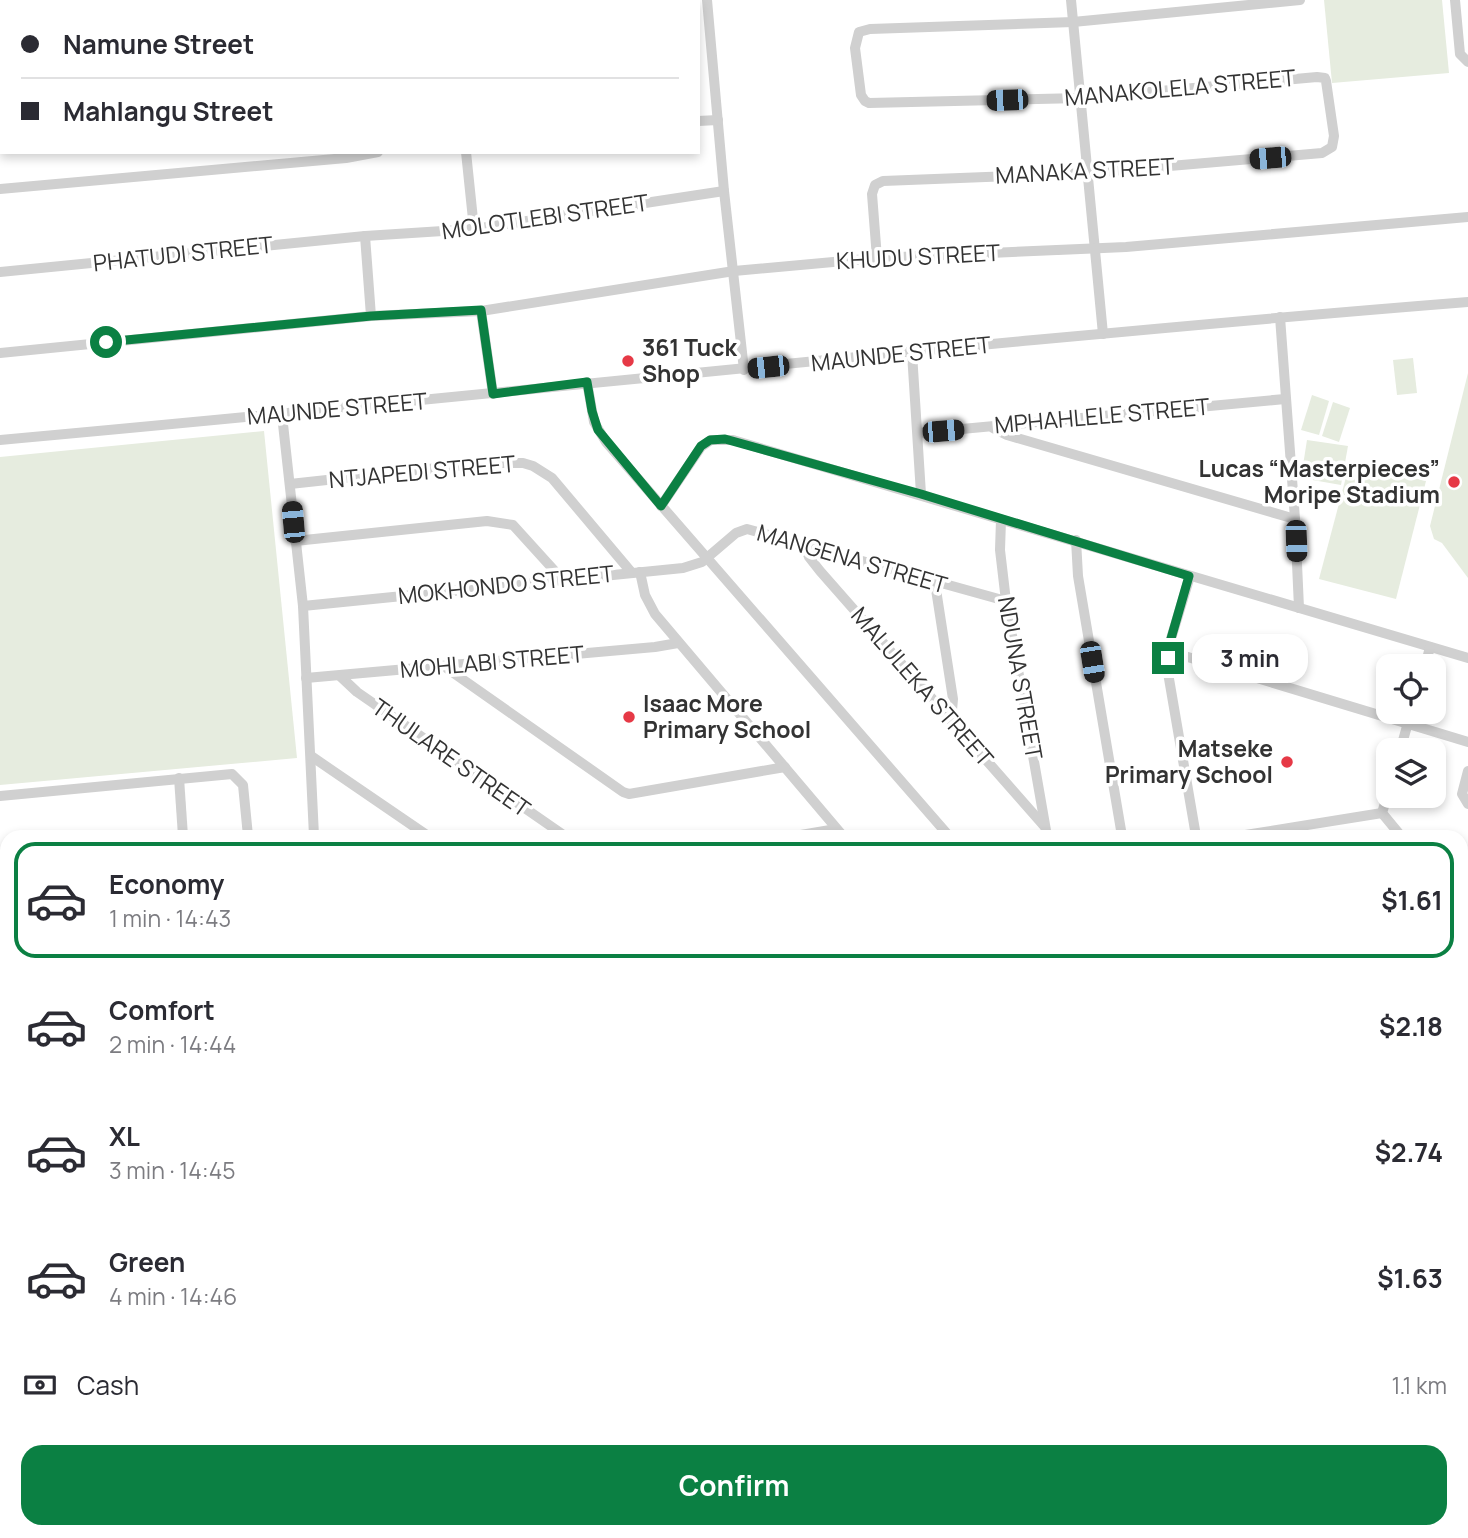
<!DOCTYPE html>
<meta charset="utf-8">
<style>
:root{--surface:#fff;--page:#f7f7f7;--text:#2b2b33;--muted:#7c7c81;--line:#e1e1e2;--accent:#0b8043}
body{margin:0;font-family:Manrope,sans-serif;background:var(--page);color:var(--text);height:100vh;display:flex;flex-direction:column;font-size:26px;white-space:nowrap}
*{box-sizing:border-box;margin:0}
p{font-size:23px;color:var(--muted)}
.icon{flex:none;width:38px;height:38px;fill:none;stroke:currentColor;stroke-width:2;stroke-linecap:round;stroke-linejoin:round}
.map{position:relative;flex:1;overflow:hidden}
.sheet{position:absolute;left:0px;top:830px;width:1468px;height:709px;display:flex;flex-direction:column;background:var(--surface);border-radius:21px 21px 0 0;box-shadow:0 4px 10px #0003}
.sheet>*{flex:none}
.guide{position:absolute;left:0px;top:0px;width:700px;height:154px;box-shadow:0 4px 10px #0003;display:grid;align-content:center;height:154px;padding:0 21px;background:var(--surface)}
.fabs{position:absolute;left:1376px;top:654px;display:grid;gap:14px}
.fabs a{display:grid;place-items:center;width:70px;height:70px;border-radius:14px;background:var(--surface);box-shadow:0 4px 10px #0003;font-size:35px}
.end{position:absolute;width:32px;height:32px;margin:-16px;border:9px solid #0b8043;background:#fff;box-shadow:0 0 0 4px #fff}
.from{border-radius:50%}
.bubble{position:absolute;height:49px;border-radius:21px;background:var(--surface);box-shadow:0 4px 10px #0003;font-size:23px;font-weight:700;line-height:49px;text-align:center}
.car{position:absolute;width:21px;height:42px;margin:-21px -10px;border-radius:9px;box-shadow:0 0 5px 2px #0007;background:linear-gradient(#222 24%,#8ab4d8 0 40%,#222 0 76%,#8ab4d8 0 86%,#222 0)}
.guide b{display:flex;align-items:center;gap:24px;height:66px;font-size:26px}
.guide b+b{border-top:2px solid var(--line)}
.guide i{width:18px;height:18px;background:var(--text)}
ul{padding:12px 0 0;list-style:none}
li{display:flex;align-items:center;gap:21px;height:116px;margin:0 14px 10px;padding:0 7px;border:4px solid transparent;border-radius:21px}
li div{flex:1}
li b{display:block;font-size:26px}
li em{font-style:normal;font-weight:700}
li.selected{border-color:var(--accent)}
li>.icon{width:63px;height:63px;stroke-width:1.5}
.pay{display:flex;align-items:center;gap:18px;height:77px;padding:0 21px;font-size:26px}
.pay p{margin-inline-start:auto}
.action{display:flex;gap:14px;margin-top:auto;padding:14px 21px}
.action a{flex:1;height:80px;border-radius:21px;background:var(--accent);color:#fff;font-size:28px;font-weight:700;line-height:80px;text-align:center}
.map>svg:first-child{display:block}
.green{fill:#e6ecdf}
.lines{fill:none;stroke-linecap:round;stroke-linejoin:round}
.minor{stroke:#d0d0d0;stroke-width:10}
.route{stroke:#0b8043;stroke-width:9}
.poi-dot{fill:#e63946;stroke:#fff;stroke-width:2.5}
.labels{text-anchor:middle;stroke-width:7;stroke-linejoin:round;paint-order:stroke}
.street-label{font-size:23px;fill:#333;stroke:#fff}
.poi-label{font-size:23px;font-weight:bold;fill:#333;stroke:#fff;text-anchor:start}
</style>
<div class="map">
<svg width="1468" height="1538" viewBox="0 0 1468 1538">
<rect width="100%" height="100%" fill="#fff"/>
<g class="green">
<polygon points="1324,0 1442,0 1449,73 1332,83"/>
<polygon points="1413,358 1417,393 1397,395 1393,360"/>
<polygon points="1468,373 1468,578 1442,543 1434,539 1430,526"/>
<polygon points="1312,395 1329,401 1319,435 1301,430"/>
<polygon points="1333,402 1350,408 1339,442 1322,436"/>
<polygon points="264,431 297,758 0,785 0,457"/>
<polygon points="1307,440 1348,446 1341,485 1301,478"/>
<polygon points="1350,462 1426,481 1396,599 1319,579"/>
<polygon points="481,1531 532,1531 524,1538 486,1538"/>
</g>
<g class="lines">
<g class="minor">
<polyline points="350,0 352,2"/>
<polyline points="707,0 724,191 744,370"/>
<polyline points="1071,0 1103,334"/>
<polyline points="1455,0 1460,54 1468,62"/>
<polyline points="214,2 224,0"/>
<polyline points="0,40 2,39"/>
<polyline points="0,119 2,119"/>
<polyline points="698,121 718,120"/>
<polyline points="466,152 474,229"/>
<polyline points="0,189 346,158 378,152"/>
<polyline points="365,236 371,316"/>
<polyline points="877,258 872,194 875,185 883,181 1088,173 1322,153 1332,147 1334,136 1326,81 1325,78 1317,77 1081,98 869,103 865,101 861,95 855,48 859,32 870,29 1073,22 1300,0"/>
<polyline points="0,272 365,236 474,229 724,191"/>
<polyline points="481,311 493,394"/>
<polyline points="1280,317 1295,519 1299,608"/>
<polyline points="0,353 371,316 481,311 734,271 877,258 1126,247 1468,217"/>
<polyline points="912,353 921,494"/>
<polyline points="587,382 594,422 606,442 949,836"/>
<polyline points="282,415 303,606 314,836"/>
<polyline points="993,428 1007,435 1295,519"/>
<polyline points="919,433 1285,399"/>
<path d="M0 440C490 396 978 341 1468 302"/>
<polyline points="290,484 483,463 523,463 533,466 552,478 632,573"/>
<polyline points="661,506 701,447 711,440 733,440 1468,658"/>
<polyline points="1001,520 1000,550 1006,601 1047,836"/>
<polyline points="1076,540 1078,576 1122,836"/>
<polyline points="295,541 487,521 513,525 562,579"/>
<polyline points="804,544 809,557 820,571 1045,827"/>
<polyline points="640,572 645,595 655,614 843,836"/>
<polyline points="1190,576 1170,642 1167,667 1196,836"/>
<polyline points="935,583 953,699 951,721"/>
<polyline points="303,606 683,568 702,562 736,533 747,529 1006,601"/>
<polyline points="1168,651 1468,742"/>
<polyline points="445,667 623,792 629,794 785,767"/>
<polyline points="1425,667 1430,647"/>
<polyline points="340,676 357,692 565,836"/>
<polyline points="306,678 655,647 678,643"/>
<polyline points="1400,751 1411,712"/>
<polyline points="311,756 428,836"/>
<polyline points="1468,771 1462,794 1468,804"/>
<polyline points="179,778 183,836"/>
<polyline points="1388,793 1382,813 1401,836"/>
<polyline points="0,796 232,774 243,785 248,836"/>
<polyline points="795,836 836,829"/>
<polyline points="1239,836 1382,813"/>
<polyline points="0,859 7,859"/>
<polyline points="1461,914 1468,922"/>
<polyline points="0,922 7,921"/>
<polyline points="1461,981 1468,975"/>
<polyline points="1461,1072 1468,1065"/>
<polyline points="0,1115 7,1110"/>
<polyline points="1461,1193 1468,1183"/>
<polyline points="0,1220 7,1218"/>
<polyline points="1461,1326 1468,1316"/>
<polyline points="0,1327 7,1322"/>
<polyline points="1461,1454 1468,1455"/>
<polyline points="1461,1526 1468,1527"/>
<polyline points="386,1531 388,1538"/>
<polyline points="475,1531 480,1538"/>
<polyline points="838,1531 843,1538"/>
<polyline points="1041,1531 1079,1538"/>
<polyline points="870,1537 894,1531"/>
<polyline points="18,1538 20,1531"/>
<polyline points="89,1538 95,1531"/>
<polyline points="193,1538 205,1536 219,1538"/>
<polyline points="296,1538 301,1531"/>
<polyline points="533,1538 542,1531"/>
<polyline points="644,1538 652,1531"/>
<polyline points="772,1538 780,1531"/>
<polyline points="1208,1538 1209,1531"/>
<polyline points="1282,1538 1283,1531"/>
<polyline points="1356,1538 1357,1531"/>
</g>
</g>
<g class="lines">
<polyline class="route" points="106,342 371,316 481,310 493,394 587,382 592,411 598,430 661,506 701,446 710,440 725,439 921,494 1189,576 1170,642 1168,658"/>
</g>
<g class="poi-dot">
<circle cx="628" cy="361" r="7"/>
<circle cx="1454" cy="482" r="7"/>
<circle cx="629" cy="717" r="7"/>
<circle cx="1287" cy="762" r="7"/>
</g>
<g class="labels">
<g class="street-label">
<text transform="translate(1180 88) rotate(-5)" y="8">MANAKOLELA STREET</text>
<text transform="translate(1085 171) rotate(-3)" y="8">MANAKA STREET</text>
<text transform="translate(545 217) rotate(-8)" y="8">MOLOTLEBI STREET</text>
<text transform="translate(183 254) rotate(-6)" y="8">PHATUDI STREET</text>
<text transform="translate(918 257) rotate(-3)" y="8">KHUDU STREET</text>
<text transform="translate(901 354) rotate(-6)" y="8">MAUNDE STREET</text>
<text transform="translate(337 409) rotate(-5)" y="8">MAUNDE STREET</text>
<text transform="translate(1102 416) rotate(-5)" y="8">MPHAHLELE STREET</text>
<text transform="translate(422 472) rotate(-5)" y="8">NTJAPEDI STREET</text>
<text transform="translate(852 559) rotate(16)" y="8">MANGENA STREET</text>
<text transform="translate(506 585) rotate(-6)" y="8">MOKHONDO STREET</text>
<text transform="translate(492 662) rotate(-5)" y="8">MOHLABI STREET</text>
<text transform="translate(1020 678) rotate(80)" y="8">NDUNA STREET</text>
<text transform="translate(922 687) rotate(49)" y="8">MALULEKA STREET</text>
<text transform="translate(451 758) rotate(35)" y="8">THULARE STREET</text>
</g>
<g class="poi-label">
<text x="642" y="356">361 Tuck<tspan x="642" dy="26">Shop</tspan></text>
<text x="1440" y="477" text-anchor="end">Lucas “Masterpieces”<tspan x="1440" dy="26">Moripe Stadium</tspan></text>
<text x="643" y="712">Isaac More<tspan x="643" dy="26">Primary School</tspan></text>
<text x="1273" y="757" text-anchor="end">Matseke<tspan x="1273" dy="26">Primary School</tspan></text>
</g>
</g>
</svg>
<div class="fabs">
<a><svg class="icon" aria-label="locate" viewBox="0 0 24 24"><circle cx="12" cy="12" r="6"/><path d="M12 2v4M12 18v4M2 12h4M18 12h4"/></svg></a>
<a><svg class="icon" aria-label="layers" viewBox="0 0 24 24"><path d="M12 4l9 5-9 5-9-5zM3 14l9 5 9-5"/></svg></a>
</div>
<i class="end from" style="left:106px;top:342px"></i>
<i class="end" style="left:1168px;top:658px"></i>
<div class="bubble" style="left:1192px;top:634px;width:116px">3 min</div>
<i class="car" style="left:1007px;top:100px;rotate:268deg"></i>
<i class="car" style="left:1270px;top:158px;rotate:265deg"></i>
<i class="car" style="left:768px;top:367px;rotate:264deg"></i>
<i class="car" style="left:943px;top:431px;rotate:85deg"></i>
<i class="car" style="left:293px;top:522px;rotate:355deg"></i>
<i class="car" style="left:1296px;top:541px;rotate:178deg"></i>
<i class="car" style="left:1092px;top:662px;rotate:171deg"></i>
<div class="guide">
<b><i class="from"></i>Namune Street</b>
<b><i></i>Mahlangu Street</b>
</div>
<section class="sheet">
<ul>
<li class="selected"><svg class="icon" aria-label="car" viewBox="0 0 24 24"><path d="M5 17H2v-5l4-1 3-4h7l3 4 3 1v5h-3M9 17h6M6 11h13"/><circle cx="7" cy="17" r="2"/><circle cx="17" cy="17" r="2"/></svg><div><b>Economy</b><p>1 min · 14:43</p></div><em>$1.61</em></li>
<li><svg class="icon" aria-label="car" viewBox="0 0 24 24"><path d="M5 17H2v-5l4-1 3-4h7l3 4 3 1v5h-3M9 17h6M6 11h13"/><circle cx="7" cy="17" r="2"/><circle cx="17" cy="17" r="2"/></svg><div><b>Comfort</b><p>2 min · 14:44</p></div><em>$2.18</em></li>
<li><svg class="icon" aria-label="car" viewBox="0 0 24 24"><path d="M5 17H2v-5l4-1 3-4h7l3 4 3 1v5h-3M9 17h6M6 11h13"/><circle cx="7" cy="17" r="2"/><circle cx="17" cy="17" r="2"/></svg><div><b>XL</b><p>3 min · 14:45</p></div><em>$2.74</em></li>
<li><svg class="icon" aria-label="car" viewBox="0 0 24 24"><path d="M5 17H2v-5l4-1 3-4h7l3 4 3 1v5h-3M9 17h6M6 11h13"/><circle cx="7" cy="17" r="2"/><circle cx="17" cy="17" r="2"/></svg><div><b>Green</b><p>4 min · 14:46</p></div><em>$1.63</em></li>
</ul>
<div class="pay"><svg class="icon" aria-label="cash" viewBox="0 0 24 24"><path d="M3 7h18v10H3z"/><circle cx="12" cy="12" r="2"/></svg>Cash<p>1.1 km</p></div>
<div class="action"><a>Confirm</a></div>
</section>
</div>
